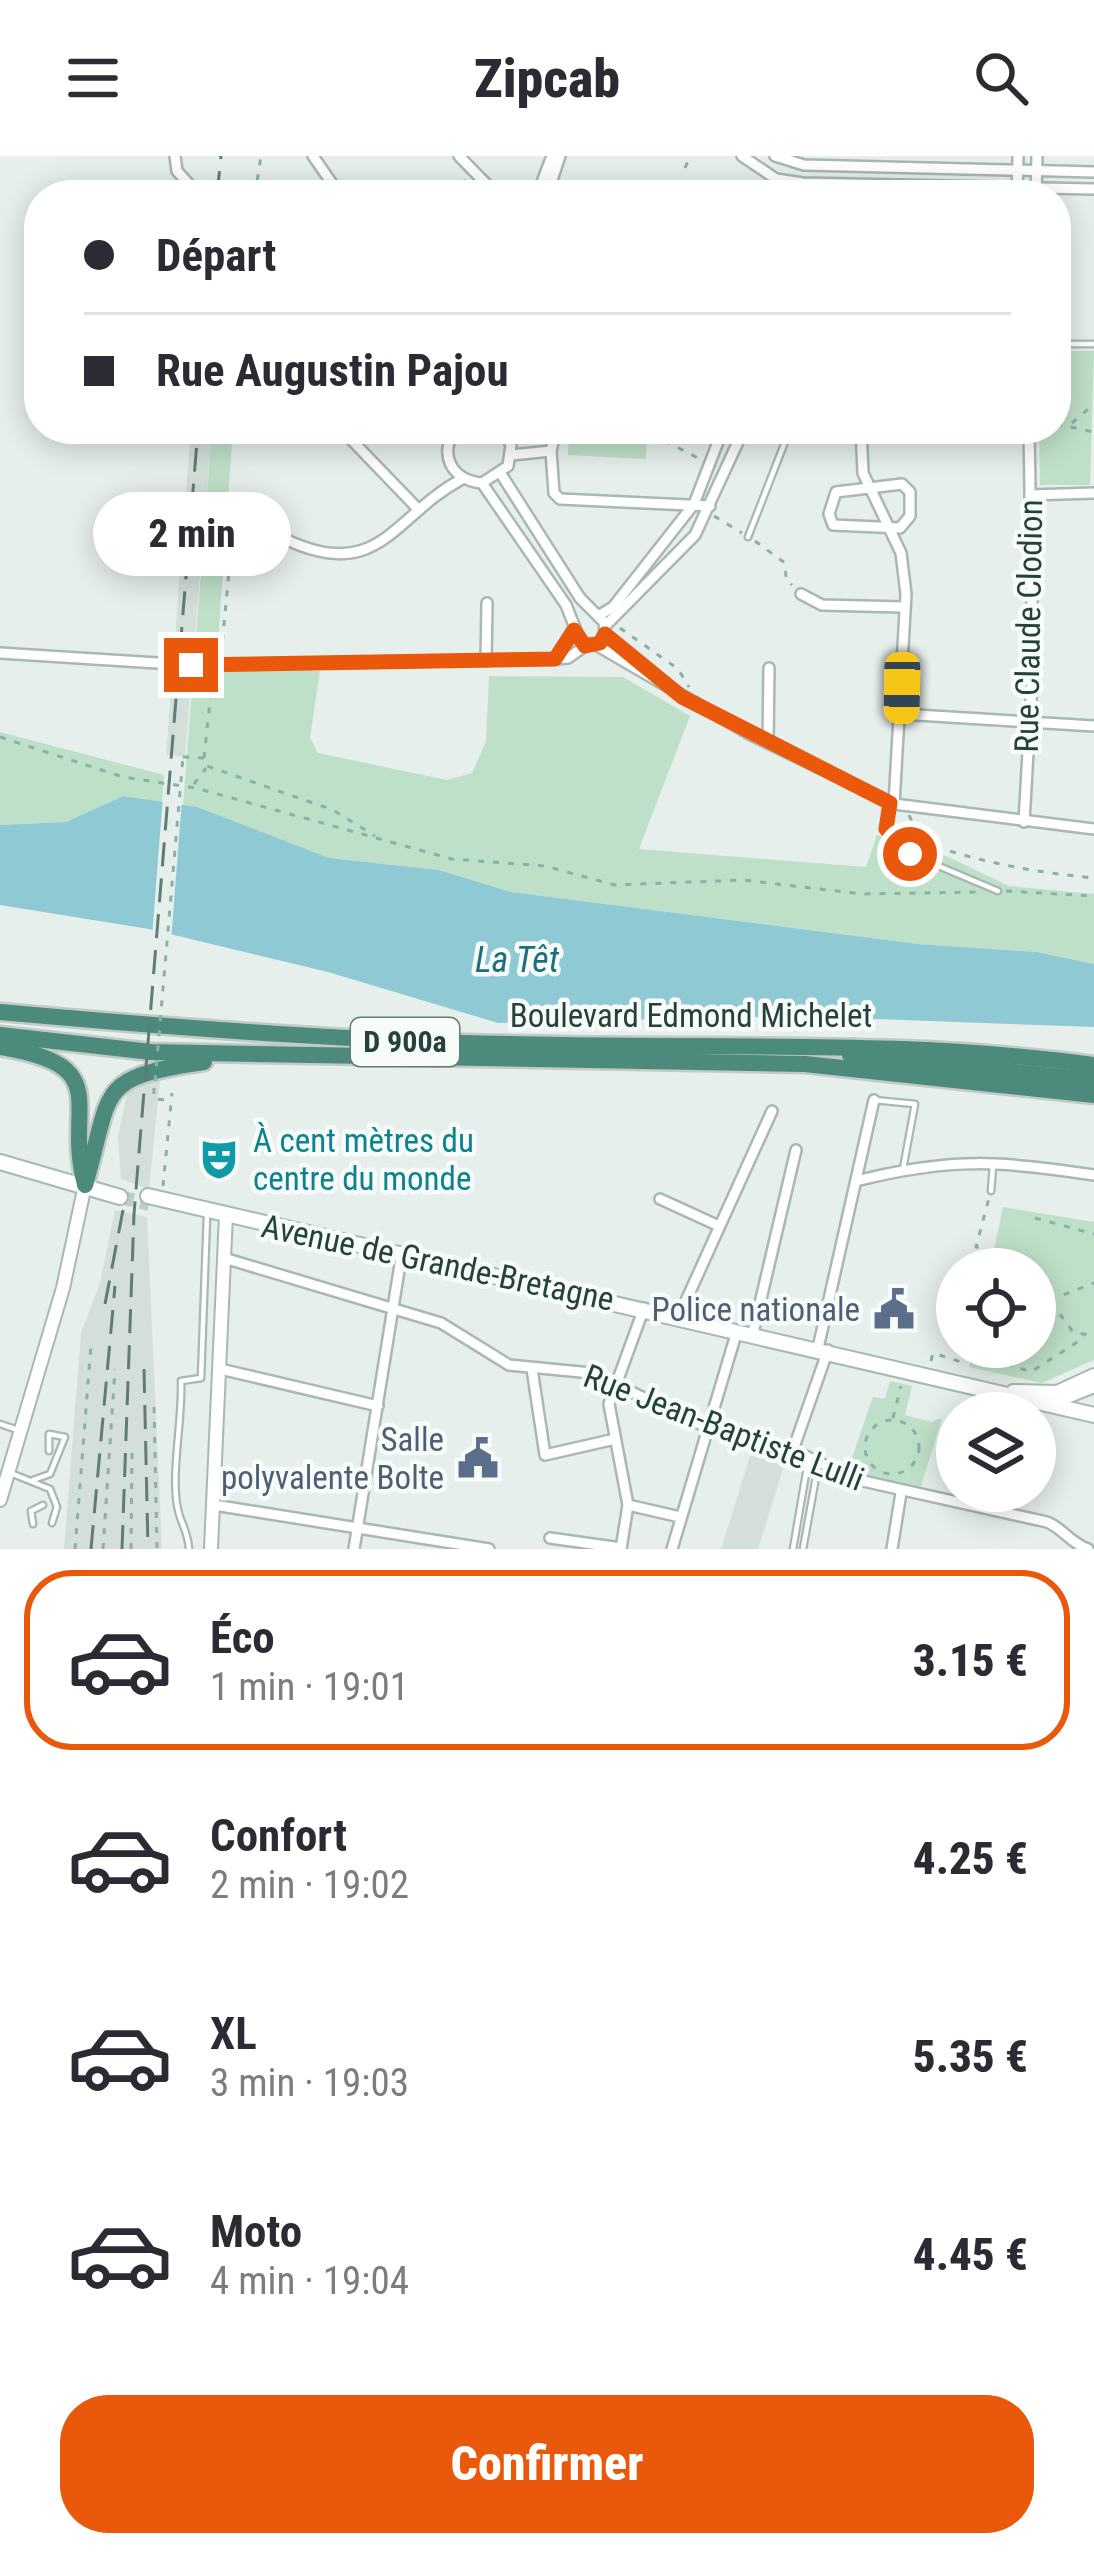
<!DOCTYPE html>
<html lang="fr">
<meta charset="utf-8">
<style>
:root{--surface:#fff;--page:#f2f2f3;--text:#2b2b33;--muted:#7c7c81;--line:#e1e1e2;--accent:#ea580c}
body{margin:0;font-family:"Roboto Condensed",sans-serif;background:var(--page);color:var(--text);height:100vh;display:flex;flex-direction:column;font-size:45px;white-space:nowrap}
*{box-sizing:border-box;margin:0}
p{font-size:39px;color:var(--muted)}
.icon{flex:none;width:66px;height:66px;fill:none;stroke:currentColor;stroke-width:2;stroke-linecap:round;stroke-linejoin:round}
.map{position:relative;height:1393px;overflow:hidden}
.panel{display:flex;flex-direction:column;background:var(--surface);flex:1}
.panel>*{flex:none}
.guide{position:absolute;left:24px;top:24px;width:1047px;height:264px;border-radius:48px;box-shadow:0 6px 30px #0003;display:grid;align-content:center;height:264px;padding:0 60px;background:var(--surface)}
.buttons{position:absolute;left:936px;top:1092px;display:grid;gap:24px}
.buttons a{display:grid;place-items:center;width:120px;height:120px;border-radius:50%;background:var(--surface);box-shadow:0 6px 30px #0003;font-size:60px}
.end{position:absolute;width:54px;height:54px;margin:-27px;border:15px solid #ea580c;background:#fff;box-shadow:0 0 0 6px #fff}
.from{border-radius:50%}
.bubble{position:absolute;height:84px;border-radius:42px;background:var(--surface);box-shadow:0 6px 30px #0003;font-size:39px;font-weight:800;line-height:84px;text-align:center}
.car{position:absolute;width:36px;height:72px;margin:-36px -18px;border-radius:15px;box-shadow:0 0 9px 3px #0007;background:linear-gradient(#f5c518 24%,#345 0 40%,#f5c518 0 76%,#345 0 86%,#f5c518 0)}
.guide b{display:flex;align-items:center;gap:42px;height:114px;font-size:45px}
.guide b+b{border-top:3px solid var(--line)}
.guide i{width:30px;height:30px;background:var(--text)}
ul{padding:21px 0 0;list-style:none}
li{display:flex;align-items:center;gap:36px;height:180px;margin:0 24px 18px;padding:0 36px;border:6px solid transparent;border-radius:48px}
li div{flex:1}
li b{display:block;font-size:45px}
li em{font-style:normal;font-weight:800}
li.selected{border-color:var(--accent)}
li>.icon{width:108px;height:108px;stroke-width:1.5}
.cta{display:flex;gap:24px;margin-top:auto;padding:24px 60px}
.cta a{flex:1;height:138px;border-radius:48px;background:var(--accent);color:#fff;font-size:48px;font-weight:800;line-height:138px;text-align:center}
header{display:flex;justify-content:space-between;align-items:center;height:156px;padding:0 60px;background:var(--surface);font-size:54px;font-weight:800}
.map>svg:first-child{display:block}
.built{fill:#d4dfda}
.green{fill:#bfe0c8}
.water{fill:#8ec9d4}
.pier{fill:#e6efeb}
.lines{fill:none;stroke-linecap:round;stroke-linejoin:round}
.secondary-tunnel{stroke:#bfccc8;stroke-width:14;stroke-dasharray:14 7;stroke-linecap:butt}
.service-casing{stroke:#a8b8b2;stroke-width:9}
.minor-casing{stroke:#a8b8b2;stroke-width:14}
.tertiary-casing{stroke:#a8b8b2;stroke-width:16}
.secondary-casing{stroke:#a4bbb3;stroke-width:18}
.trunk-casing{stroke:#c2cac8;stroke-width:21}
.path{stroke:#86b3a5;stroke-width:3;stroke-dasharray:6 9;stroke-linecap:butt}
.service{stroke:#fff;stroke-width:4.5}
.minor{stroke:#fff;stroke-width:9}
.tertiary{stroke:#fff;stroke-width:12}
.secondary{stroke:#fff;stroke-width:14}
.trunk{stroke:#4c8a7c;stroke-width:16}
.rail{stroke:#5f7d75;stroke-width:3;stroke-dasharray:24 12;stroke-linecap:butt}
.path-bridge{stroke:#86b3a5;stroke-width:3;stroke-dasharray:6 9;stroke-linecap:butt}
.route{stroke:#ea580c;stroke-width:15}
.labels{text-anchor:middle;stroke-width:9;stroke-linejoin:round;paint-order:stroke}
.shield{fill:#f7fbf9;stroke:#637a73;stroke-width:3}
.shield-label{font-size:30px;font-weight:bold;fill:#24423a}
.street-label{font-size:33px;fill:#24423a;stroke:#f7fbf9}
.culture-label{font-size:33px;fill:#0d838f;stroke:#f7fbf9;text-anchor:start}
.service-label{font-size:33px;fill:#4e5e75;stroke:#f7fbf9;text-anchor:end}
.water-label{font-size:36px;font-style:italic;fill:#1c6f80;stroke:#f7fbf9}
</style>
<header><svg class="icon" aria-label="menu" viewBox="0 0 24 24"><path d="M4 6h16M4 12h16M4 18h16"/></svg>Zipcab<svg class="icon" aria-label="search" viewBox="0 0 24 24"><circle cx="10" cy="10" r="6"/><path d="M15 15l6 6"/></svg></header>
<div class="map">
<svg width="1094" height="1393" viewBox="0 0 1094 1393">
<rect width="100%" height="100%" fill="#e6efeb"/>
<g class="built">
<polygon points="191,273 212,273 185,601 166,599"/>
<polygon points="140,924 160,925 149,1033 121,1023 118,981 129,928"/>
<polygon points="115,1054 147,1061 162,1393 64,1393 81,1177 100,1127"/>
<polygon points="753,1291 787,1300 758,1393 721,1393"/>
</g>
<g class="green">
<polygon points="1056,195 1094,195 1090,329 1040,329 1039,273 1056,273"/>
<polygon points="212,273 233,273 216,514 320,515 310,582 318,597 447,624 472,617 486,585 489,520 623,521 690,560 639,693 866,711 877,679 944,699 1009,730 1094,738 1094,808 1037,796 918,788 511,736 439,714 329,702 183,649"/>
<polygon points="569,273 647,273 646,303 568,299"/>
<polygon points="0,576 164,619 162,646 123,640 66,666 0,669"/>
<polygon points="1003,1051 1094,1066 1094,1204 1042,1227 969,1211 973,1191 1035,1191 1035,1113 990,1113"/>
<polygon points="890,1225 912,1230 905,1259 931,1266 942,1262 919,1337 847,1316 873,1241 885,1243"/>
</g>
<polygon class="water" points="123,640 197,651 329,702 439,714 511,736 918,788 1037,796 1094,808 1094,871 794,860 498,867 328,816 149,773 0,749 0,669 66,666"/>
<polygon class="pier" points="163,640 182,643 171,785 152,780"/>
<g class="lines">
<polyline class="secondary-tunnel" points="120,1041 149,1048"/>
<g class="service-casing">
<g id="service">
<polyline points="1056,188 1094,188"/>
<polyline points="748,381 790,273"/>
<polyline points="890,649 886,673 910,698 998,735"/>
<polyline points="874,944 915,948 903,1013"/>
<polyline points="991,1035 993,1010"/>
<polyline points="0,1268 15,1273"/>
<polyline points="8,1316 50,1333 57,1351 52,1367"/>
<polyline points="33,1324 50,1318 65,1281 49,1278 49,1295"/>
<polyline points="33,1368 31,1355 43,1349"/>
<path d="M189 1393C188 1377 183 1371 179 1358 169 1323 183 1265 181 1225L201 1222 207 1060"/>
<polyline points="793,1393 809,1300"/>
<polyline points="803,1393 818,1310"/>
</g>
</g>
<g class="minor-casing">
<g id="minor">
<polyline points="175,0 177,15 199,39"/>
<polyline points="313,0 340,39"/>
<polyline points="459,0 497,39"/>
<polyline points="742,0 776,23 803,27 1094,33"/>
<polyline points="775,0 804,9 1094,16"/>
<polyline points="537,39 552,0"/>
<polyline points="547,39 560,0"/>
<polyline points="607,39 635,39"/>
<polyline points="764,39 776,23 783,39"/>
<polyline points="1017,39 1018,0"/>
<polyline points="1036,39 1037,0"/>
<polyline points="341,273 419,354"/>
<path d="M456 273C438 298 451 324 482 327L508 310 511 289 502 273"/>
<polyline points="861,273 863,317 901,397 906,438 894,648"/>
<polyline points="551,295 554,337 560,343 710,350"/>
<polyline points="511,299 551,295 556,273"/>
<polyline points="501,318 580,442 604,466 605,478 674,534"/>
<polyline points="482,327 566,449 581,487 596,489 751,579 894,648 1094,673"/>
<polygon points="902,328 910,336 910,360 900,372 833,369 829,358 836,336"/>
<polyline points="1030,339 1094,337"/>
<path d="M287 384C380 427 394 359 462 323"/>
<polyline points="801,438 822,449 903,451"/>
<polyline points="598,460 613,451 694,348 723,273"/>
<polyline points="605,470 695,379 744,273"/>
<polyline points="0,497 173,508"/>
<polyline points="555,503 573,474"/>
<polyline points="486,505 487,447"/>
<polyline points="191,509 555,503 568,502 585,490"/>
<polyline points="901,558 1094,570"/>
<polyline points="768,587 769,512"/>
<polyline points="1024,666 1033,509 1029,273"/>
<path d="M860 1024C952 1001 1002 1005 1094 1019"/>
<polyline points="660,1043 719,1070"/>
<path d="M224 1102 441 1167 509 1209 591 1217 706 1271 793 1294 854 1323 1047 1366C1064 1373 1070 1387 1088 1393"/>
<polyline points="679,1160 772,955"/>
<polyline points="753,1177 796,994"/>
<polyline points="818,1192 874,944"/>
<polyline points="220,1213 378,1250"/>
<polyline points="532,1213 545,1299 615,1283"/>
<polyline points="793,1294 828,1194"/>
<polyline points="214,1349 489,1393"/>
<polyline points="628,1349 680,1361"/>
<polyline points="550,1382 621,1392"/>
<polyline points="354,1393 402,1096"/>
<polyline points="621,1393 628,1349 609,1248 644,1152"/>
<polyline points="672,1393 737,1175"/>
<polyline points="892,1393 901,1337"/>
</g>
</g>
<g class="tertiary-casing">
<g id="tertiary">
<polyline points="1013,1235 1057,1236 1094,1219"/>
<polyline points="1052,1247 1094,1230"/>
<polyline points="0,1344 63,1132 85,1029"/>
<polyline points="211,1393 226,1059"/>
</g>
</g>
<g class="secondary-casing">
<g id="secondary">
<polyline points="0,1006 120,1041"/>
<polyline points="148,1040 1094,1259"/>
</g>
</g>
<g class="trunk-casing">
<g id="trunk">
<path d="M0 856C189 873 376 887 565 889 743 892 918 885 1094 909"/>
<polyline points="0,879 151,896 805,908 1094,939"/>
<path d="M0 891C118 910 63 950 85 1028"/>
<polyline points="850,899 1094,924"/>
<path d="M85 1029C113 932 95 922 204 906"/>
</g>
</g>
<g class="path">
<polyline points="685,12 690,0"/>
<polyline points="560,29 591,39"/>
<polyline points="255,39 261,0"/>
<polyline points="451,39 467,23"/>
<polyline points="675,39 680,25"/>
<polyline points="1072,267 1094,248"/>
<polyline points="1056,268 1094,276"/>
<polyline points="670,273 663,284 698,302"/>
<polyline points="714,360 742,377"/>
<polyline points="755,385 785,407 786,423 792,429"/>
<polyline points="620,472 678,513 689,531"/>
<polyline points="221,500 230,405 238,399 276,397 282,390"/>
<polyline points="0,581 123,621 196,632 452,703 545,710 615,729 744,724 862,738 978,736"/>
<polyline points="183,601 204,602 207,610 333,654 375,680"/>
<polyline points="204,602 213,517"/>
<polyline points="194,628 206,612"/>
<path d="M909 659 921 686C980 706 1032 716 1094 722"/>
<polyline points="1006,735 1094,740"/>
<polyline points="154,932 154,943 169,944"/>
<polyline points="163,1030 172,937"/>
<polyline points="1035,1062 1094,1078"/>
<polyline points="985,1113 989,1094 976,1091 989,1042"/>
<polyline points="1035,1141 1050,1144 1094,1127"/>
<polyline points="1051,1146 1073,1176 1094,1180"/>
<polyline points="1003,1191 1011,1209 1031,1216 1085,1181"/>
<polyline points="931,1205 933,1197 958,1205 968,1191"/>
<polyline points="154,1251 157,1393"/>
<polyline points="893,1262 901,1230"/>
<circle cx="892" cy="1291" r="27"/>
<polyline points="75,1393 91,1189"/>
<polyline points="103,1393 115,1213"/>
<polyline points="131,1393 132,1295"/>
</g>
<use href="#service" class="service"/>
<use href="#minor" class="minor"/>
<use href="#tertiary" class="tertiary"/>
<use href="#secondary" class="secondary"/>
<use href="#trunk" class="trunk"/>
<g class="rail">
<polyline points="217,39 221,0"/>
<polyline points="105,1148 123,1054"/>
<polyline points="144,1213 148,1393"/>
<polyline points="91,1393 115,1130"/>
<polyline points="122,1393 134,1058 198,273"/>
</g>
<polyline class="path-bridge" points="155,925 183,601"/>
</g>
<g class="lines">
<polyline class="route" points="191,509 555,503 574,474 585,490 600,487 605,478 682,541 890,647 886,673 910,698"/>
</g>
<defs>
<g id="theatre-bare" transform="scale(3.24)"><path d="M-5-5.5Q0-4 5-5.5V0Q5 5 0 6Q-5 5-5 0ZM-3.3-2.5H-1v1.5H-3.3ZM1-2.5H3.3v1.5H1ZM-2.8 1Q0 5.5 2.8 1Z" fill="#0f9aa8" stroke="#f7fbf9" stroke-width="2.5" paint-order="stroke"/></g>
<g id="civic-bare" transform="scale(3.24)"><path d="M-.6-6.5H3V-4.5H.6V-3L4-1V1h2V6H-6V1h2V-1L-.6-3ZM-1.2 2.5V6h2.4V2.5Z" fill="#5c6f8a" stroke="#f7fbf9" stroke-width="2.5" paint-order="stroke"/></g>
</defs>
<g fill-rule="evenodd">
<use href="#theatre-bare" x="219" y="1003"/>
<use href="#civic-bare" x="894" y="1153"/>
<use href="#civic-bare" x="478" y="1302"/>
</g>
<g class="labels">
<rect class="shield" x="351" y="862" width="108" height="48" rx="9"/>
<g class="shield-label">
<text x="405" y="896">D 900a</text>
</g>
<g class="street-label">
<text transform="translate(1028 470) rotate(-89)" y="12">Rue Claude Clodion</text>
<text x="691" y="871">Boulevard Edmond Michelet</text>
<text transform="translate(438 1106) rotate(12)" y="12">Avenue de Grande-Bretagne</text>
<text transform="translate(724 1271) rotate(21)" y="12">Rue Jean-Baptiste Lulli</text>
</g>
<g class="culture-label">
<text x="253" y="996">À cent mètres du<tspan x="253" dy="38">centre du monde</tspan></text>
</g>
<g class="service-label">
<text x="860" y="1165">Police nationale</text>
<text x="444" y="1295">Salle<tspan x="444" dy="38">polyvalente Bolte</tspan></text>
</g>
<g class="water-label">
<text x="517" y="816">La Têt</text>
</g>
</g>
</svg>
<div class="buttons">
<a><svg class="icon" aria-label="locate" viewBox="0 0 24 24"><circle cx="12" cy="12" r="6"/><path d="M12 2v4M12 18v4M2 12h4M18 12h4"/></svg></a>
<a><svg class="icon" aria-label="layers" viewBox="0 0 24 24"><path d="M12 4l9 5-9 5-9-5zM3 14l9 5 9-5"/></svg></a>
</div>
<i class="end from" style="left:910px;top:698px"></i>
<i class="end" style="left:191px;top:509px"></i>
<div class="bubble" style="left:93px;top:336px;width:198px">2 min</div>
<i class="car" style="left:902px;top:532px;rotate:181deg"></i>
<div class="guide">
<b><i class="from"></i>Départ</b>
<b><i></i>Rue Augustin Pajou</b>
</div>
</div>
<section class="panel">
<ul>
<li class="selected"><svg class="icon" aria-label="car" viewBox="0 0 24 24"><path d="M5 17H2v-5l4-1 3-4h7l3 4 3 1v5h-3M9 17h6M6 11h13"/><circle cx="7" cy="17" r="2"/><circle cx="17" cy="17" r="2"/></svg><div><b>Éco</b><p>1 min · 19:01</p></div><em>3.15 €</em></li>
<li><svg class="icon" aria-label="car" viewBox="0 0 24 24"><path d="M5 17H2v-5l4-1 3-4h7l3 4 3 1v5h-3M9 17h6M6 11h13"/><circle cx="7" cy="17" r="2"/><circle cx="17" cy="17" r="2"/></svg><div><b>Confort</b><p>2 min · 19:02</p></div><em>4.25 €</em></li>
<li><svg class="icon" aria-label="car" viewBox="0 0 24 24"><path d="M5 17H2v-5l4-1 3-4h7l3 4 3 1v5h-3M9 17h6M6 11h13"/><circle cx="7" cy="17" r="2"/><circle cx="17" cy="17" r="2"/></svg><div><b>XL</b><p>3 min · 19:03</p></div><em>5.35 €</em></li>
<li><svg class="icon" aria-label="car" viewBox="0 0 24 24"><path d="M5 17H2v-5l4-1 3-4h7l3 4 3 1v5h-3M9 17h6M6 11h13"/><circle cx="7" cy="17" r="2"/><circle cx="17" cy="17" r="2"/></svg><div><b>Moto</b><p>4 min · 19:04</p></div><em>4.45 €</em></li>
</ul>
<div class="cta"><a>Confirmer</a></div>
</section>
